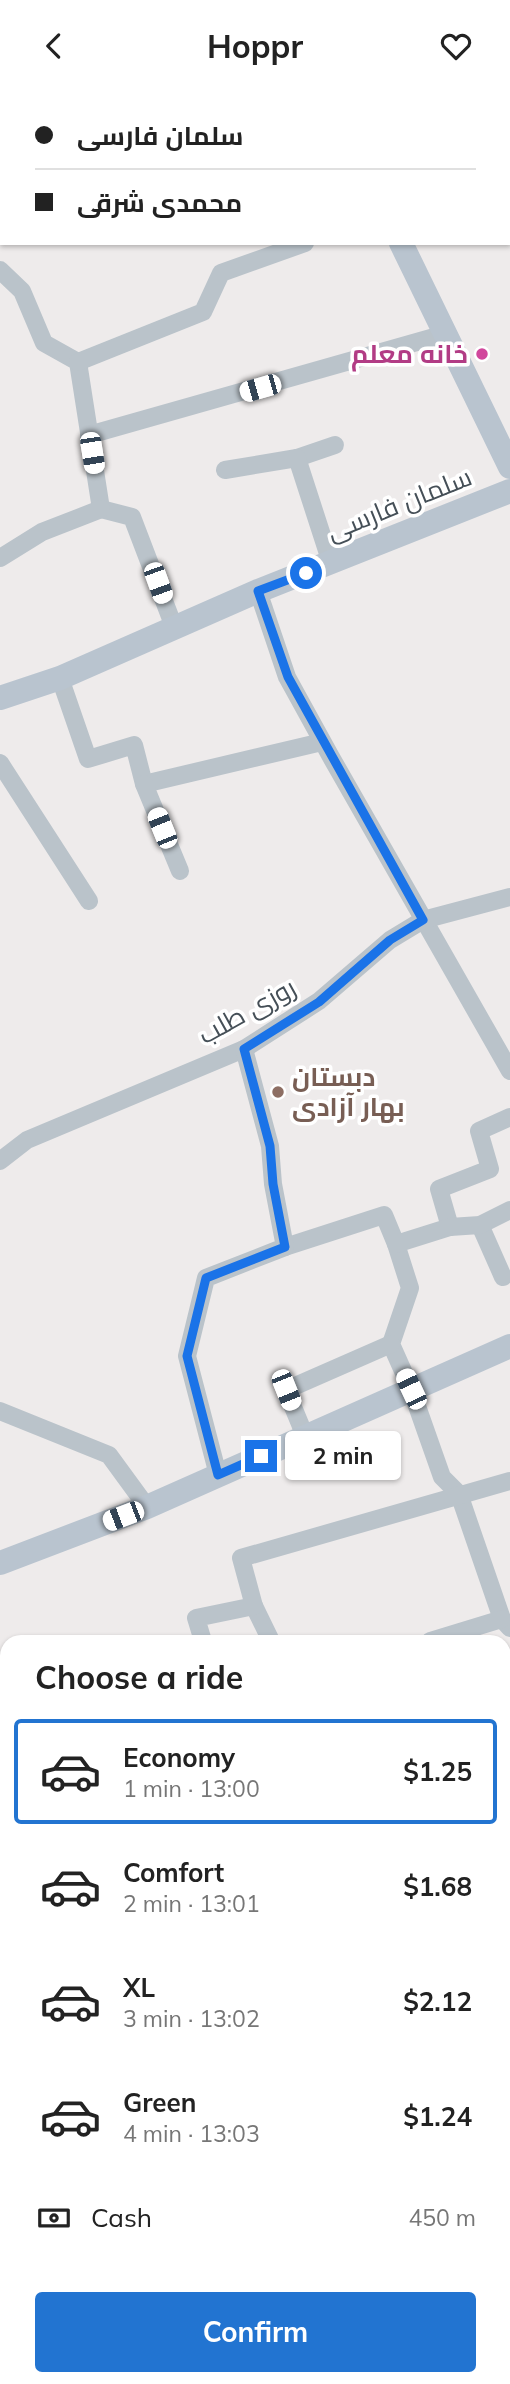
<!DOCTYPE html>
<meta charset="utf-8">
<style>
:root{--surface:#fff;--page:#f2f2f2;--text:#222;--muted:#767676;--line:#e0e0e0;--accent:#2274d1}
body{margin:0;font-family:Mulish,Cairo,sans-serif;background:var(--page);color:var(--text);height:100vh;display:flex;flex-direction:column;font-size:26px;white-space:nowrap}
*{box-sizing:border-box;margin:0}
p{font-size:23px;color:var(--muted)}
.icon{flex:none;width:38px;height:38px;fill:none;stroke:currentColor;stroke-width:2;stroke-linecap:round;stroke-linejoin:round}
.map{position:relative;flex:1;overflow:hidden}
.panel{position:absolute;left:0px;top:1544px;width:511px;height:751px;display:flex;flex-direction:column;background:var(--surface);border-radius:21px 21px 0 0;box-shadow:0 2px 5px #0004}
.panel>*{flex:none}
.guide{position:absolute;left:0px;top:0px;width:511px;height:154px;box-shadow:0 2px 5px #0004;display:grid;align-content:center;height:154px;padding:0 35px;background:var(--surface)}
.end{position:absolute;width:32px;height:32px;margin:-16px;border:9px solid #1a73e8;background:#fff;box-shadow:0 0 0 4px #fff}
.from{border-radius:50%}
.bubble{position:absolute;height:49px;border-radius:7px;background:var(--surface);box-shadow:0 2px 5px #0004;font-size:23px;font-weight:700;line-height:49px;text-align:center}
.car{position:absolute;width:21px;height:42px;margin:-21px -10px;border-radius:9px;box-shadow:0 0 5px 2px #0007;background:linear-gradient(#fff 24%,#345 0 40%,#fff 0 76%,#345 0 86%,#fff 0)}
.guide b{display:flex;align-items:center;gap:24px;height:66px;font-size:26px}
.guide b+b{border-top:2px solid var(--line)}
.guide i{width:18px;height:18px;background:var(--text)}
ul{padding:0;list-style:none}
li{display:flex;align-items:center;gap:21px;height:105px;margin:0 14px 10px;padding:0 21px;border:4px solid transparent;border-radius:7px}
li div{flex:1}
li b{display:block;font-size:26px}
li em{font-style:normal;font-weight:700}
li.active{border-color:var(--accent)}
li>.icon{width:63px;height:63px;stroke-width:1.5}
h2{padding:0 35px;font-size:32px;line-height:84px}
.pay{display:flex;align-items:center;gap:18px;height:77px;padding:0 35px;font-size:26px}
.pay p{margin-inline-start:auto}
.action{display:flex;gap:14px;margin-top:auto;padding:14px 35px}
.action a{flex:1;height:80px;border-radius:7px;background:var(--accent);color:#fff;font-size:28px;font-weight:700;line-height:80px;text-align:center}
header{display:flex;justify-content:space-between;align-items:center;height:91px;padding:0 35px;background:var(--surface);font-size:32px;font-weight:700}
.map>svg:first-child{display:block}
.lines{fill:none;stroke-linecap:round;stroke-linejoin:round}
.minor{stroke:#bac3ca;stroke-width:18}
.tertiary{stroke:#bac3ca;stroke-width:23}
.secondary{stroke:#b9c4cf;stroke-width:24}
.route{stroke:#1a73e8;stroke-width:9}
.hotel-dot{fill:#d1479c;stroke:#fff;stroke-width:2.5}
.education-dot{fill:#8d6e63;stroke:#fff;stroke-width:2.5}
.labels{text-anchor:middle;stroke-width:7;stroke-linejoin:round;paint-order:stroke}
.hotel-label{font-size:26px;font-weight:bold;fill:#b23c85;stroke:#fff;text-anchor:end}
.street-label{font-size:26px;fill:#454f57;stroke:#fff}
.education-label{font-size:26px;font-weight:bold;fill:#785e54;stroke:#fff;text-anchor:start}
</style>
<header><svg class="icon" aria-label="back" viewBox="0 0 24 24"><path d="M15 5l-7 7 7 7"/></svg>Hoppr<svg class="icon" aria-label="heart" viewBox="0 0 24 24"><path d="M12 20l-8-8c-3-5 5-10 8-4 3-6 11-1 8 4z"/></svg></header>
<div class="map">
<svg width="510" height="2293" viewBox="0 0 510 2293">
<rect width="100%" height="100%" fill="#eeebeb"/>
<g class="lines">
<g class="minor">
<polyline points="154,0 156,2"/>
<polyline points="122,2 125,0"/>
<polyline points="0,67 2,66"/>
<polyline points="0,179 22,200 44,252 78,271 101,418 132,426 174,536"/>
<polyline points="78,271 203,221 221,182 305,152"/>
<polyline points="89,344 445,243"/>
<polyline points="297,367 335,354"/>
<polyline points="225,379 297,367 331,472"/>
<polyline points="0,467 42,441 101,418"/>
<polyline points="258,500 287,586 331,666 510,980"/>
<polyline points="60,587 88,668 134,654 144,693 322,651"/>
<polyline points="0,672 89,810"/>
<polyline points="144,693 180,780"/>
<polyline points="0,1070 27,1049 244,958 319,910 390,849 423,829 510,806"/>
<polyline points="480,1134 503,1186"/>
<polyline points="450,1136 439,1098 490,1078 479,1040 510,1026"/>
<polyline points="396,1153 410,1197 391,1253 411,1298 442,1386 459,1403 502,1528 510,1537"/>
<polyline points="285,1156 384,1124 396,1153 450,1136 480,1134 510,1119"/>
<polyline points="0,1320 109,1364 147,1416"/>
<polyline points="305,1345 286,1299 391,1253"/>
<polyline points="218,1384 187,1265 206,1187 285,1156 273,1093 270,1055 244,958"/>
<polyline points="254,1515 271,1550"/>
<polyline points="203,1550 196,1527 254,1515 241,1467 510,1390"/>
<polyline points="430,1550 502,1528"/>
<polyline points="0,1728 7,1746"/>
<polyline points="0,1827 7,1825"/>
<polyline points="0,1840 7,1857"/>
<polyline points="504,1875 510,1872"/>
<polyline points="504,1933 510,1930"/>
<polyline points="504,2190 510,2203"/>
<polyline points="295,2287 299,2293"/>
<polyline points="388,2293 397,2287"/>
</g>
<g class="tertiary">
<polyline points="504,2052 510,2048"/>
<polyline points="207,2293 214,2287"/>
</g>
<g class="secondary">
<polyline points="327,0 328,2"/>
<polyline points="401,152 510,376"/>
<polyline points="0,607 60,587 258,500 510,400"/>
<polyline points="0,1472 147,1416 510,1255"/>
<polyline points="0,2049 7,2067"/>
<polyline points="81,2287 82,2293"/>
</g>
</g>
<g class="lines">
<polyline class="route" points="261,1365 218,1384 187,1265 206,1187 285,1156 273,1093 270,1055 244,958 319,911 390,849 423,829 288,586 258,500 306,482"/>
</g>
<circle class="hotel-dot" cx="482" cy="263" r="7"/>
<circle class="education-dot" cx="278" cy="1001" r="7"/>
<g class="labels">
<g class="hotel-label">
<text x="468" y="272">خانه معلم</text>
</g>
<g class="street-label">
<text transform="translate(399 413) rotate(-22)" y="9">سلمان فارسی</text>
<text transform="translate(247 920) rotate(-29)" y="9">روزی طلب</text>
</g>
<g class="education-label">
<text x="292" y="995">دبستان<tspan x="292" dy="30">بهار آزادی</tspan></text>
</g>
</g>
</svg>
<i class="end from" style="left:306px;top:482px"></i>
<i class="end" style="left:261px;top:1365px"></i>
<div class="bubble" style="left:285px;top:1340px;width:116px">2 min</div>
<i class="car" style="left:260px;top:297px;rotate:254deg"></i>
<i class="car" style="left:92px;top:362px;rotate:171deg"></i>
<i class="car" style="left:158px;top:492px;rotate:160deg"></i>
<i class="car" style="left:162px;top:737px;rotate:338deg"></i>
<i class="car" style="left:411px;top:1298px;rotate:335deg"></i>
<i class="car" style="left:286px;top:1299px;rotate:158deg"></i>
<i class="car" style="left:123px;top:1425px;rotate:249deg"></i>
<div class="guide">
<b><i class="from"></i>سلمان فارسی</b>
<b><i></i>محمدی شرقی</b>
</div>
<section class="panel">
<h2>Choose a ride</h2>
<ul>
<li class="active"><svg class="icon" aria-label="car" viewBox="0 0 24 24"><path d="M5 17H2v-5l4-1 3-4h7l3 4 3 1v5h-3M9 17h6M6 11h13"/><circle cx="7" cy="17" r="2"/><circle cx="17" cy="17" r="2"/></svg><div><b>Economy</b><p>1 min · 13:00</p></div><em>$1.25</em></li>
<li><svg class="icon" aria-label="car" viewBox="0 0 24 24"><path d="M5 17H2v-5l4-1 3-4h7l3 4 3 1v5h-3M9 17h6M6 11h13"/><circle cx="7" cy="17" r="2"/><circle cx="17" cy="17" r="2"/></svg><div><b>Comfort</b><p>2 min · 13:01</p></div><em>$1.68</em></li>
<li><svg class="icon" aria-label="car" viewBox="0 0 24 24"><path d="M5 17H2v-5l4-1 3-4h7l3 4 3 1v5h-3M9 17h6M6 11h13"/><circle cx="7" cy="17" r="2"/><circle cx="17" cy="17" r="2"/></svg><div><b>XL</b><p>3 min · 13:02</p></div><em>$2.12</em></li>
<li><svg class="icon" aria-label="car" viewBox="0 0 24 24"><path d="M5 17H2v-5l4-1 3-4h7l3 4 3 1v5h-3M9 17h6M6 11h13"/><circle cx="7" cy="17" r="2"/><circle cx="17" cy="17" r="2"/></svg><div><b>Green</b><p>4 min · 13:03</p></div><em>$1.24</em></li>
</ul>
<div class="pay"><svg class="icon" aria-label="cash" viewBox="0 0 24 24"><path d="M3 7h18v10H3z"/><circle cx="12" cy="12" r="2"/></svg>Cash<p>450 m</p></div>
<div class="action"><a>Confirm</a></div>
</section>
</div>
